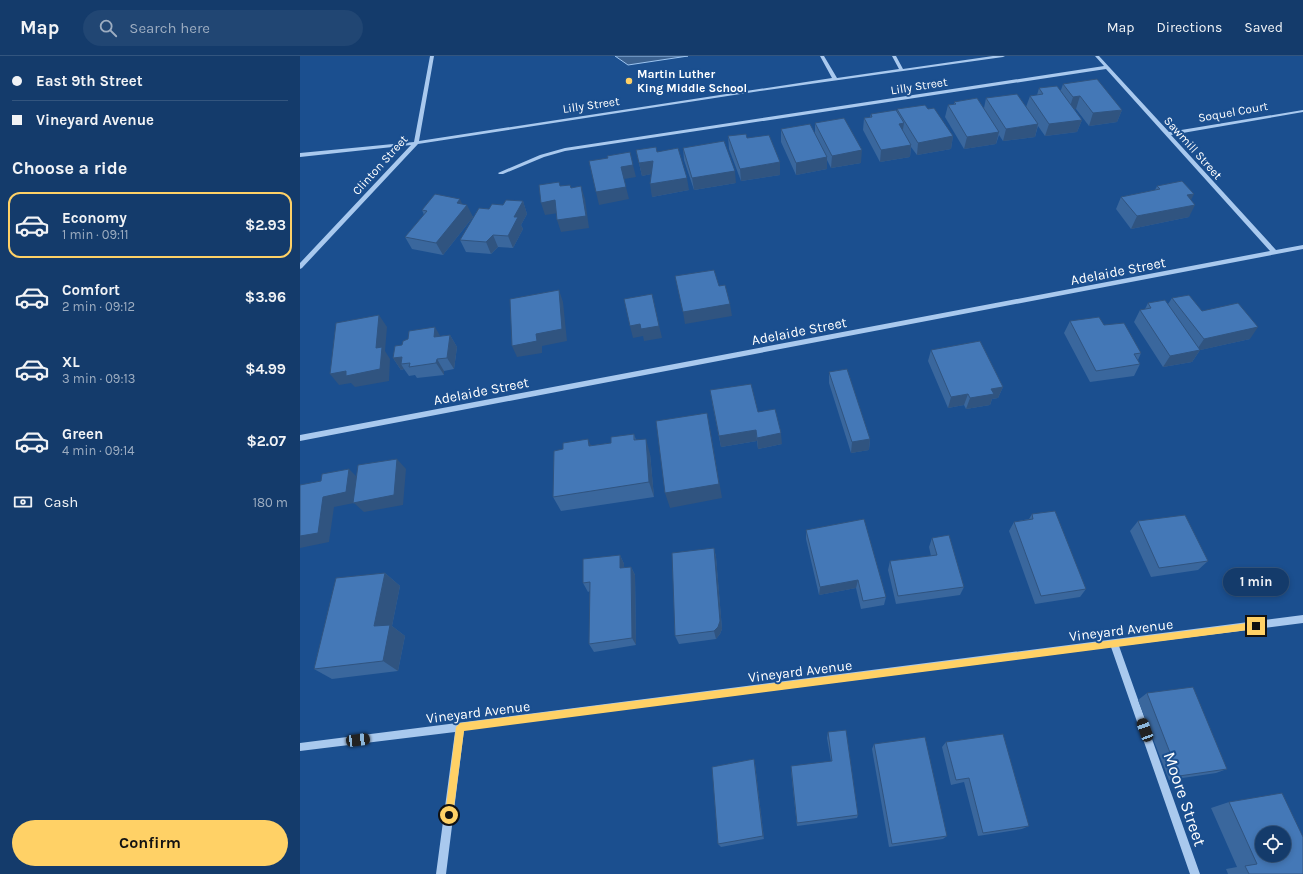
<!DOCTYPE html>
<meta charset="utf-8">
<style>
:root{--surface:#143b6b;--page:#214673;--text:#f1f3f6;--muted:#9dadc1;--line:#33557e;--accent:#ffd166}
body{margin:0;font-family:Karla,sans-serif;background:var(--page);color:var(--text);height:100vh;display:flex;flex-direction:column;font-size:15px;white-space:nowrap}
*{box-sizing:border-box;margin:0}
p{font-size:13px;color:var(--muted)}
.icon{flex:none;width:22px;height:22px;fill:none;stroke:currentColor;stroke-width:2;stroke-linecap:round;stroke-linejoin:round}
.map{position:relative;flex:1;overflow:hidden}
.sheet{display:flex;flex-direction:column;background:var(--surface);width:300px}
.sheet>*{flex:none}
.hud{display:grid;align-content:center;height:88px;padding:0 12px;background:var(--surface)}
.fabs{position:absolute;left:955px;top:770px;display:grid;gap:8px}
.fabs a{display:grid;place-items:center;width:36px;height:36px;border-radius:50%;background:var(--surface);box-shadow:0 2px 6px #0003,0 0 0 1px var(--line);font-size:20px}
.end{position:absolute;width:18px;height:18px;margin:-9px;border:5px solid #ffd166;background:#111;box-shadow:0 0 0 2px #111}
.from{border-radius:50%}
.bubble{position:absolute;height:28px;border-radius:14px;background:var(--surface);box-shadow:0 2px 6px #0003,0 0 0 1px var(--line);font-size:13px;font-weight:700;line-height:28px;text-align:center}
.car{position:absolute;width:12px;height:24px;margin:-12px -6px;border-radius:5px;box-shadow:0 0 3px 1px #0007;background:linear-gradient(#222 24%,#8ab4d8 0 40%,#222 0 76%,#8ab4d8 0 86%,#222 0)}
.hud b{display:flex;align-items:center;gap:14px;height:38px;font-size:15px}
.hud b+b{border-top:1px solid var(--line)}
.hud i{width:10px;height:10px;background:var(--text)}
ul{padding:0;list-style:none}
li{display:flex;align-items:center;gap:12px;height:66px;margin:0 8px 6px;padding:0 4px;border:2px solid transparent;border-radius:12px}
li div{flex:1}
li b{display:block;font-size:15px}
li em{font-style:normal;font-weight:700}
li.selected{border-color:var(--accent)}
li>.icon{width:36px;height:36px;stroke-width:1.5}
h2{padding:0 12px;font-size:18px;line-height:48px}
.pay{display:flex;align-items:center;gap:10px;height:44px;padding:0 12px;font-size:15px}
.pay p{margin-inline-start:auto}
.button{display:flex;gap:8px;margin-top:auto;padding:8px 12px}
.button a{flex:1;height:46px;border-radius:24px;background:var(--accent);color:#111;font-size:16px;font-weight:700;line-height:46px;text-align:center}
header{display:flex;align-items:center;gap:24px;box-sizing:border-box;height:56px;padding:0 20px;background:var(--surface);border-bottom:1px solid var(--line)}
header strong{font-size:19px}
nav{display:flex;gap:22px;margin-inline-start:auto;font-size:14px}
.search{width:280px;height:36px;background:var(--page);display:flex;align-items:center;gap:10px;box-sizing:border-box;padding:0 14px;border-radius:22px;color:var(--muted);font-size:15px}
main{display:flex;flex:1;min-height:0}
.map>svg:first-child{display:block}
.water{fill:#3c6290;stroke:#9cc4f0}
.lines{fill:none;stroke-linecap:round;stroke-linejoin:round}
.minor{fill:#a9c9ee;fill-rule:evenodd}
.wall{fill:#3a679d}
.shaded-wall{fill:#305480}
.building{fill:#4478b7;stroke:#305480;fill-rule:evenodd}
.route{fill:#ffd166}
.poi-dot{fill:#ffd166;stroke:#1b4f8f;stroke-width:1.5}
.labels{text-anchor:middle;stroke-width:4;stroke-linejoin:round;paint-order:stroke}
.far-poi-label{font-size:12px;font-weight:bold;fill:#fff;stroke:#1b4f8f;text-anchor:start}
.far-street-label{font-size:12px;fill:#fff;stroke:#1b4f8f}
.street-label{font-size:14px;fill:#fff;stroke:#1b4f8f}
.near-street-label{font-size:17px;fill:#fff;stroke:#1b4f8f}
</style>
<header>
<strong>Map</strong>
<div class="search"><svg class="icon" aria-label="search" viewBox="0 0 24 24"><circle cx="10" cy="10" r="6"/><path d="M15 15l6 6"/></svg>Search here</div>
<nav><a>Map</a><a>Directions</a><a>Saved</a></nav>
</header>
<main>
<section class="sheet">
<div class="hud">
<b><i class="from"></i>East 9th Street</b>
<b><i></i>Vineyard Avenue</b>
</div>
<h2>Choose a ride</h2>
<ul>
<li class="selected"><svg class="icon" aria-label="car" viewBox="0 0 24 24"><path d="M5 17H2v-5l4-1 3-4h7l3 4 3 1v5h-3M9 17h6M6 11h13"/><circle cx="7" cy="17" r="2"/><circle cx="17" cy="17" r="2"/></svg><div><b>Economy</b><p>1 min · 09:11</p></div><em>$2.93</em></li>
<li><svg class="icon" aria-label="car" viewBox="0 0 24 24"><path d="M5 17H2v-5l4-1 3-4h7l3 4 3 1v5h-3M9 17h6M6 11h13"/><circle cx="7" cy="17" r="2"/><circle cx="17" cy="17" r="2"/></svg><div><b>Comfort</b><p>2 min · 09:12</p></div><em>$3.96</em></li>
<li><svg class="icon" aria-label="car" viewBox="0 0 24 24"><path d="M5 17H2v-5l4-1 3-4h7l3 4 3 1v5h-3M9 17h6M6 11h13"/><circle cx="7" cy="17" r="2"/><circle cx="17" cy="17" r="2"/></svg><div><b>XL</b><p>3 min · 09:13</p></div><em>$4.99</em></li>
<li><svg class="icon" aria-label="car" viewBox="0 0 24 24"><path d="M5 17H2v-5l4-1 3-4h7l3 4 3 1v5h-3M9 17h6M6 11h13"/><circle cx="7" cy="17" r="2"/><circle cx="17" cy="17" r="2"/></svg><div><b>Green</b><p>4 min · 09:14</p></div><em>$2.07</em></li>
</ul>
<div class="pay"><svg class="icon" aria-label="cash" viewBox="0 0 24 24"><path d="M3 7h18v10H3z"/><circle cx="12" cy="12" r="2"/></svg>Cash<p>180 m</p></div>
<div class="button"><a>Confirm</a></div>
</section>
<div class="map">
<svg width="1003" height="818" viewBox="0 0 1003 818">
<rect width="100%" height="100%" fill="#1b4f8f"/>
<polygon class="water" points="315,0 388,0 328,9"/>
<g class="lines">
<g class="minor">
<polygon points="130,0 134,0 119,85 532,22 520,0 524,0 537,22 599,13 592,0 596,0 603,13 693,0 705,0 703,1 460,35 118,88 2,212 0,213 0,207 111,89 0,101 0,97 114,86"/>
<polygon points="795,0 799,0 869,76 1003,54 1003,56 871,79 976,194 1003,189 1003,193 0,385 0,379 970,195 806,13 265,95 244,101 203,118 199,118 198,117 240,99 265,92 804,10"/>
<polygon points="1003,559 1003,567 819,590 900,818 890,818 811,591 164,674 146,818 136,818 155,676 0,695 0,687"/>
</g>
</g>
<g class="wall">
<polygon points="763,28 822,54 817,66 789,70 776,53 774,53 782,64 777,76 745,80 738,70 735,81 703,85 699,79 696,88 664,93 645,61 648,49 654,48 654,46 684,52 686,42 726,51 730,40 737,39 739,32 761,34"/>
<polygon points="597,53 628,53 653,80 651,93 617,99 611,91 610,101 580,106 563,74 564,62 570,61 571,58 597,56"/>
<polygon points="515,67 561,107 531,112 527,104 527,113 496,119 481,86 481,73 515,77"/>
<polygon points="428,80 447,82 480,106 480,119 441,125 429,93"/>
<polygon points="383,92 436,127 394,134 384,104"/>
<polygon points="336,94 357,96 389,134 352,141 351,118 342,120"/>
<polygon points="857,130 891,144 889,161 831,173 816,153 821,141 855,134"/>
<polygon points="223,145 227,158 221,169 223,173 213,192 198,191 191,198 166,196 160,184 203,149"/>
<polygon points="162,148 173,161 143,199 112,193 105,181 124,159 122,154"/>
<polygon points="872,242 902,255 950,283 900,294 892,306 863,311 834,266 840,254 845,253 848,247 868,248"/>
<polygon points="770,265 804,269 841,297 838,304 840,308 834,320 790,326 764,277"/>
<polygon points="150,279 157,291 154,313 144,315 144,319 117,322 115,319 109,320 104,313 101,314 93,302 102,289 141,280"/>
<polygon points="631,294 703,331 698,342 692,343 690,349 666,353 664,349 648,352 628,305"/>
<polygon points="529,316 570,383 569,394 551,397 529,327"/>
<polygon points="412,346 458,356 482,388 458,393 457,385 421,391"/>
<polygon points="334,378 336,384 350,398 354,441 261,455 253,441 263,393 311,387"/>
<polygon points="732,458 786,533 780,541 735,548 709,475 714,466 729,463"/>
<polygon points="838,465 908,505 898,514 851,521 830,475"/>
<polygon points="506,474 586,541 584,549 561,553 556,532 519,539 506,483"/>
<polygon points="632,482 664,531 660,539 596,548 588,514 590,505 631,500 629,491"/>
<polygon points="414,492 416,501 422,573 420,578 416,583 379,588 375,580"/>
<polygon points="320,499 324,508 324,511 331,511 335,519 336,589 294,596 289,588 290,535 288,536 283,527"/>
<polygon points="85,517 100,530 92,570 105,580 98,615 32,623 14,613"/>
<polygon points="847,637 927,713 916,717 869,724 838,644"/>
<polygon points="528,676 558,759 557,762 497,770 491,715 531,705 527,682"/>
<polygon points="646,686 729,770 722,773 678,780 664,726 651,729 642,691"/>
<polygon points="574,688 647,780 643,783 589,791 572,693"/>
<polygon points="455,708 464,783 421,791 418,788"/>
<polygon points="929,746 1003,818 928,818 926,813 937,811 911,752"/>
</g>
<g class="shaded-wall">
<polygon points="780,40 776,53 769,54 773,41"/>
<polygon points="822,54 817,66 789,70 793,57"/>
<polygon points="782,64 777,76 745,80 749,68"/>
<polygon points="604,67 602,79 599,68"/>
<polygon points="738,68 735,81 703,85 706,73"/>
<polygon points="699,76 696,88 664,93 667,81"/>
<polygon points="653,80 651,93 617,99 618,87"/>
<polygon points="611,89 610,101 580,106 581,94"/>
<polygon points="562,94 561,107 531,112 532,100"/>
<polygon points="527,101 527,113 496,119 496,107"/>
<polygon points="353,105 356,117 342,120 339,107"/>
<polygon points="480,106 480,119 441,125 440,113"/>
<polygon points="333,109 336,121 324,123 321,111"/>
<polygon points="435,115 436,127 394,134 392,122"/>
<polygon points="387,122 389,134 352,141 350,128"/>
<polygon points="281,130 285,143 289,172 261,176 257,164"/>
<polygon points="326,131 329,143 299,149 296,136"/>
<polygon points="894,138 888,150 887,139"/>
<polygon points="160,143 164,152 167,149 173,161 143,199 136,187 157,147"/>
<polygon points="255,144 259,157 245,159 241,147"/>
<polygon points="223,145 227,158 221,169 223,173 213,192 208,180 214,161"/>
<polygon points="895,149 889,161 831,173 837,160"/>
<polygon points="193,179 198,191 191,198 186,186"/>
<polygon points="259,234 263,246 267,285 242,290 242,297 217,301 212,290 236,278"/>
<polygon points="352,238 362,282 344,285 343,280 333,282 330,270"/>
<polygon points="430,248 432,260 385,268 383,256"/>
<polygon points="79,259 87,271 85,295 90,303 89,325 55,331 51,327 39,329 30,318 76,292"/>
<polygon points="135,271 142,283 134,281"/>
<polygon points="958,271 950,283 896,295 904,283"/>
<polygon points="150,279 157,291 154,313 147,302"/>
<polygon points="900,294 892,306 863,311 870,300"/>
<polygon points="102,301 101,308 104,313 101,314 93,302"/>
<polygon points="137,303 144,315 144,319 136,307"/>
<polygon points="703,331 698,342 692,343 690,349 666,353 670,342 691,333"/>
<polygon points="668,338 664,349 648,352 651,341"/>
<polygon points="410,372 422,442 370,452 365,437"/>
<polygon points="456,374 457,385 421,391 419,380"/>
<polygon points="481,377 482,388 458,393 457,382"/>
<polygon points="288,383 295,398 289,390"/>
<polygon points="346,383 350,398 354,441 349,426"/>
<polygon points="570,383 569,394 551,397 552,386"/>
<polygon points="97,403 106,413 103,449 64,456 54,447 34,451 29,486 0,492 0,480 23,441 49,413 59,423"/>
<polygon points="414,492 416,501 422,573 420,578 416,583 414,575"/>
<polygon points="320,499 324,508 324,521 320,512"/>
<polygon points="331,511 335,519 336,589 332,582"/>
<polygon points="85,517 100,530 92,570 105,580 98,615 83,605 74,570"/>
<polygon points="558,524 556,532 519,539 520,531"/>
<polygon points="454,703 455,708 464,783 463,780"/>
</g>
<g class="building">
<polygon points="797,23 822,54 793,57 780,40 773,41 763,28"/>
<polygon points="757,30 782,64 749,68 730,40 743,38 739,32"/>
<polygon points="717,38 738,68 706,73 686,42"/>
<polygon points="677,42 699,76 667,81 648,49 656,48 654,46"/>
<polygon points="625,49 628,53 634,52 653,80 618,87 597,53"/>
<polygon points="596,54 604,67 599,68 611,89 581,94 564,62 572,61 571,58"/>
<polygon points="544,62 562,94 532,100 515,67"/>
<polygon points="510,68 527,101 496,107 481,73"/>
<polygon points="446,78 447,82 469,79 480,106 440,113 428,80"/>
<polygon points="424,85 435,115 392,122 383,92"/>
<polygon points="356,91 357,96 378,92 387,122 350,128 353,105 339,107 336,94"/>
<polygon points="330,96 333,109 321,111 326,131 296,136 289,105 308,102 307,100"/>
<polygon points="882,125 894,138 887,139 895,149 837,160 821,141 860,133 857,130"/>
<polygon points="259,126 260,130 270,129 271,132 281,130 286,160 257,164 255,144 241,147 239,129"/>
<polygon points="135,138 160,143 157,147 167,149 136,187 105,181 127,155 122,154"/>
<polygon points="206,144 223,145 214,161 218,161 208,180 193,179 186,186 160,184 179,152 189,153 192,148 203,149"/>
<polygon points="414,214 419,230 425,229 430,248 383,256 375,220"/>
<polygon points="259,234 262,273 236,278 237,285 212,290 210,243"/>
<polygon points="352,238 359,270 341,273 340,268 330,270 324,243"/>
<polygon points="889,239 902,255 938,247 958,271 904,283 872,242"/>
<polygon points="865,244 900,294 870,300 840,254 851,252 848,247"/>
<polygon points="79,259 76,292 82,291 80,313 46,320 46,315 30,318 36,267"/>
<polygon points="799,261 804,269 824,267 841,297 834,298 840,308 796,315 770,265"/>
<polygon points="135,271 134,281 150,279 147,302 137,303 136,307 109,311 110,307 101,308 102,301 93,302 95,290 102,289 103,285 108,283 109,275"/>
<polygon points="680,285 703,331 691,333 694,338 670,342 668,338 651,341 631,294"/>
<polygon points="547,313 570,383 552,386 529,316"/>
<polygon points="451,328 458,356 475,353 481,377 457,382 456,374 419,380 410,334"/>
<polygon points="407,357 419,428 365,437 356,365"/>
<polygon points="334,378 334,384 346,383 349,426 253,441 254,395 263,393 263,387 288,383 289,390 311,387 311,381"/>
<polygon points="97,403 94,439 53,447 58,409"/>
<polygon points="49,413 46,436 23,441 18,477 0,480 0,429 21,425 22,418"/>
<polygon points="755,455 786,533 741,540 714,466 733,463 732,458"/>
<polygon points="885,459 908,505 859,512 838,465"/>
<polygon points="564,463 586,541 563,545 558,524 520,531 506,474"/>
<polygon points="649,479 664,531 598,540 590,505 637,499 632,482"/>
<polygon points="414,492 420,565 418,571 414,575 375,580 372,497"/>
<polygon points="320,499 320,512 331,511 332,582 289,588 290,526 283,527 283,503"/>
<polygon points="85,517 74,570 90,569 83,605 14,613 36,522"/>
<polygon points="893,631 927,713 879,720 847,637"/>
<polygon points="546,674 558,759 497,767 491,710 532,705 528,676"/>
<polygon points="703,678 729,770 683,777 669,722 656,724 646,686"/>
<polygon points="625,681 647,780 592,788 574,688"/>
<polygon points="454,703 463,780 418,788 412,711"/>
<path d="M982 737 1003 781V818H949L945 810 957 808 929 746ZM962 777H984V799H962Z"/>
</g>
<polygon class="route" points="956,566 960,570 956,573 164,675 153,759 149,763 145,759 156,671 160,667"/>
<circle class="poi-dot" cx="329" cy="25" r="4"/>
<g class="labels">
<g class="far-poi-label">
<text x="337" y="22">Martin Luther<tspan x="337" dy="14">King Middle School</tspan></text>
</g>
<g class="far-street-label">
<text transform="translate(619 30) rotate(-9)" y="4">Lilly Street</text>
<text transform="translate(291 49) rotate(-8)" y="4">Lilly Street</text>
<text transform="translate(933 56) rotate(-10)" y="4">Soquel Court</text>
<text transform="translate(893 92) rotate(48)" y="4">Sawmill Street</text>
<text transform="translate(80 109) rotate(-48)" y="4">Clinton Street</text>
</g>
<g class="street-label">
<text transform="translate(818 215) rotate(-11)" y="5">Adelaide Street</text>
<text transform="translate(499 275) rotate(-11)" y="5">Adelaide Street</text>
<text transform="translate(181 335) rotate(-11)" y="5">Adelaide Street</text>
<text transform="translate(821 574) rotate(-7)" y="5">Vineyard Avenue</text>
<text transform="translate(500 615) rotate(-7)" y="5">Vineyard Avenue</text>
<text transform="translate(178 656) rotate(-7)" y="5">Vineyard Avenue</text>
</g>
<g class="near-street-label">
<text transform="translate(885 743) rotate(71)" y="6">Moore Street</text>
</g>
</g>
</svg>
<div class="fabs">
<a><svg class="icon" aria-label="locate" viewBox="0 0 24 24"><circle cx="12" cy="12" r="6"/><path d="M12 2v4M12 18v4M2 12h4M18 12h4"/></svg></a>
</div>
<i class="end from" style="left:149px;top:759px"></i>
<i class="end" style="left:956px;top:570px"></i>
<div class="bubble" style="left:923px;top:512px;width:66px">1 min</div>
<i class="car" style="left:845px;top:674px;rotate:340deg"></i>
<i class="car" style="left:58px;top:684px;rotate:83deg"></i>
</div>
</main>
